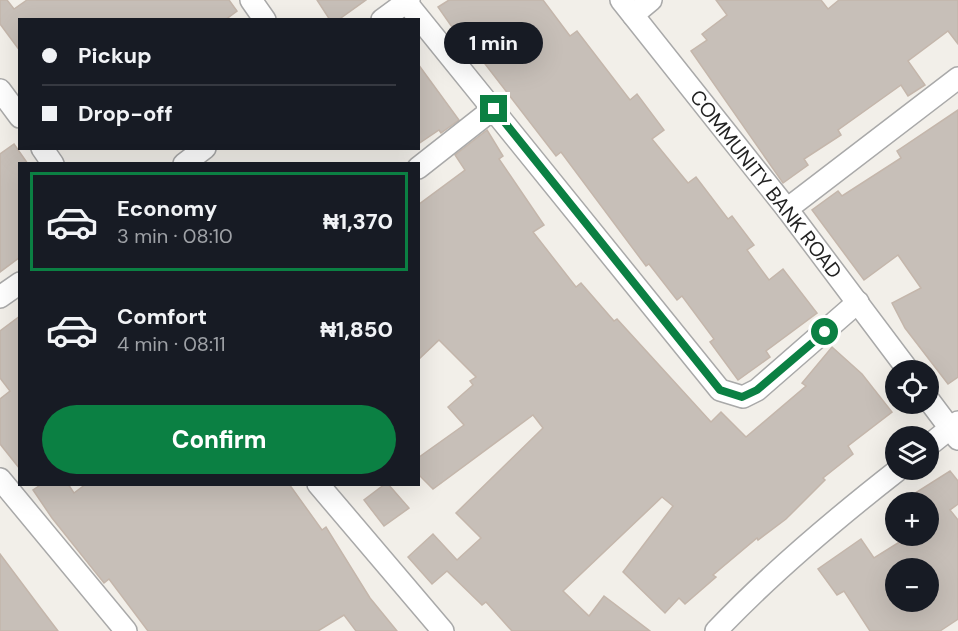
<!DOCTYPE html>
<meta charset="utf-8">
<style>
:root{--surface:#171b24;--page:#242831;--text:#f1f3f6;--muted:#9ea1a6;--line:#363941;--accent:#0b8043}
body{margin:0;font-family:"DM Sans",sans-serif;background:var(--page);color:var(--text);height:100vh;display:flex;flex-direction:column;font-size:22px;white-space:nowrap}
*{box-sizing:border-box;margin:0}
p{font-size:20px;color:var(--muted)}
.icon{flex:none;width:33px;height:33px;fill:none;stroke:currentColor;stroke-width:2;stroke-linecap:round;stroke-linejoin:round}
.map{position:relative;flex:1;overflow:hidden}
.panel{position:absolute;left:18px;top:162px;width:402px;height:324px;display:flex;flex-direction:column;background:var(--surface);border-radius:0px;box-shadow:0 6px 24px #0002}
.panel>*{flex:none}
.guide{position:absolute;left:18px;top:18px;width:402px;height:132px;border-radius:0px;box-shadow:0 6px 24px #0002;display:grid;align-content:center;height:132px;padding:0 24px;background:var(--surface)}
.buttons{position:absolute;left:885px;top:360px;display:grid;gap:12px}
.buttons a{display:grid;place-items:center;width:54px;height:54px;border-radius:50%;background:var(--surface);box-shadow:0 6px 24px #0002;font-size:30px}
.end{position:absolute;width:27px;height:27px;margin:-14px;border:8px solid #0b8043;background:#fff;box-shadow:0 0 0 3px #fff}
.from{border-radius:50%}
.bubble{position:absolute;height:42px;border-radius:21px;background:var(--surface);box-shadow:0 6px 24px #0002;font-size:20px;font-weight:800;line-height:42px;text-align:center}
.guide b{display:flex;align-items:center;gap:21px;height:57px;font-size:22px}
.guide b+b{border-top:2px solid var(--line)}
.guide i{width:15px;height:15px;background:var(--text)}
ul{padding:10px 0 0;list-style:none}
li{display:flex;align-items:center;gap:18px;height:99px;margin:0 12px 9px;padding:0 12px;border:3px solid transparent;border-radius:0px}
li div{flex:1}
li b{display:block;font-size:22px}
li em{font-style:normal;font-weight:800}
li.active{border-color:var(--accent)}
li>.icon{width:54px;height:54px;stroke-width:1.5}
.primary-button{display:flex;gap:12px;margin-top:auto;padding:12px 24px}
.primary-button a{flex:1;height:69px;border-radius:36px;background:var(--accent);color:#fff;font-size:24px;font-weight:800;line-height:69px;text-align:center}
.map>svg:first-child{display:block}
.building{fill:#c7bfb8;stroke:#c4b6ab;stroke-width:1.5;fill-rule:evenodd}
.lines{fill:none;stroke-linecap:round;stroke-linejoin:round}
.minor-casing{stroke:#a9a9a9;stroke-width:24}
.minor{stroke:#fff;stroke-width:21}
.route{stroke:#0b8043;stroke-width:8}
.labels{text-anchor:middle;stroke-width:4.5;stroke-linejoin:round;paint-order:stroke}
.street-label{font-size:20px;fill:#222;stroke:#fff}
</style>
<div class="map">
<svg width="958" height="631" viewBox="0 0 958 631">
<rect width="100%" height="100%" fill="#f2efe9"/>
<g class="building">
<polygon points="0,0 7,0 14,9 27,0 229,0 237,11 225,20 20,20 20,51 0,24"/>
<polygon points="317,0 366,0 338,20 330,20"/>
<polygon points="449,0 543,0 570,36 577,31 630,100 637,94 664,130 652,139 688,183 696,177 728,219 732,216 754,245 747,250 769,280 783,269 817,313 766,351 770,357 738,380 710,342 714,339 682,296 677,300 649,264 646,266 561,152 556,156 455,25 452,27 438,7"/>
<polygon points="716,0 821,0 828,9 839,0 958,0 958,44 948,31 908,61 925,85 908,96 901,85 838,130 841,135 804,159 808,165 783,183 691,51 707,40 702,34 727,15"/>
<polygon points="418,64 459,120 441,133 439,130 418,144"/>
<polygon points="958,110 958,377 948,384 905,328 892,303 921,288 898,255 864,280 812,210 838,191 842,196 901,158 897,151"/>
<polygon points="487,130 503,156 499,159 544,225 533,232 576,287 581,283 614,321 617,319 711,422 721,412 746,437 806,386 802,383 832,347 862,374 892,412 848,446 853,454 823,478 825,480 786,519 758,540 757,538 713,575 716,577 685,604 679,598 665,613 623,572 673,506 662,497 563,591 589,616 604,596 650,631 512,631 486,602 482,605 447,571 432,584 408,557 433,534 457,560 481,538 456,513 543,428 533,415 433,489 418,474 418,458 464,425 448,407 473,385 470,381 476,377 439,340 418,360 418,205 465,170 455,155"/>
<polygon points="14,144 28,164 20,164 20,257 0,272 0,154"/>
<polygon points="20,316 20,469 0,444 0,399 10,391 0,378 0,331"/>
<path d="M950 471 958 481V504L950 510 958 520V619L940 631H870L844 591 837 595 818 569 861 539 874 558 909 536H928V502H901ZM896 568H928V602H896Z"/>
<polygon points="42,484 68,484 74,493 86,484 289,484 322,530 326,527 370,598 397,631 356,631 344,615 318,631 148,631 109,579 104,583 52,518 33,490"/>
<polygon points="385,484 388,484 409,508 384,526 364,500"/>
<polygon points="0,554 39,606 58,631 0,631"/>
</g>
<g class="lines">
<g class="minor-casing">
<g id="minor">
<polyline points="251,0 265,20"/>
<polyline points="621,0 787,209 908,370"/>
<polyline points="406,2 720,390 743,397 757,390 858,302"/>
<polyline points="633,15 651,0"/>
<polyline points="382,20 409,0"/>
<polyline points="0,90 20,117"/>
<polyline points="42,148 53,164"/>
<polyline points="184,164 205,148"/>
<polyline points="418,168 493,109"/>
<polyline points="787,209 958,78"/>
<polyline points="0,297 20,283"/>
<polyline points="928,399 958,439"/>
<polyline points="928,446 958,422"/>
<polyline points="0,479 126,631"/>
<polyline points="318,484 443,631"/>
<path d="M716 631C772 572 834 520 898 470"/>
</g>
</g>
<use href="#minor" class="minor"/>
</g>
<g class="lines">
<polyline class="route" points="494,109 720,390 742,397 757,390 825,332"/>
</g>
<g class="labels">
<g class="street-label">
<text transform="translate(766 184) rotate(52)" y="7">COMMUNITY BANK ROAD</text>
</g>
</g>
</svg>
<div class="buttons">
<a><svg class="icon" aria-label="locate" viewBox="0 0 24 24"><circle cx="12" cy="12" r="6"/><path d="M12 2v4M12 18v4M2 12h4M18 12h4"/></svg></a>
<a><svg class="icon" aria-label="layers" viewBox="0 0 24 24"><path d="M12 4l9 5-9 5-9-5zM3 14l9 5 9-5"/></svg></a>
<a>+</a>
<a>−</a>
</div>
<i class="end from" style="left:825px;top:332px"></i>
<i class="end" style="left:494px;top:109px"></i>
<div class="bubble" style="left:444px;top:22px;width:99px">1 min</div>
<div class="guide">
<b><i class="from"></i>Pickup</b>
<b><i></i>Drop-off</b>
</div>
<section class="panel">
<ul>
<li class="active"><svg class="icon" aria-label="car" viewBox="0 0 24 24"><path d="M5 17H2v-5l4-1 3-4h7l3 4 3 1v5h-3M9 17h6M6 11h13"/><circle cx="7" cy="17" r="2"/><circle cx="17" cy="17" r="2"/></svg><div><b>Economy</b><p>3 min · 08:10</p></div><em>₦1,370</em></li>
<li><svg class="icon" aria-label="car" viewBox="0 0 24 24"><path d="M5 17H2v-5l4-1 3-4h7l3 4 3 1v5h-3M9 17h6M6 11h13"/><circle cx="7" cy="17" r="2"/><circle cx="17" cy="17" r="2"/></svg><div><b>Comfort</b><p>4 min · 08:11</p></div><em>₦1,850</em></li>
</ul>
<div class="primary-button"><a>Confirm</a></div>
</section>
</div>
